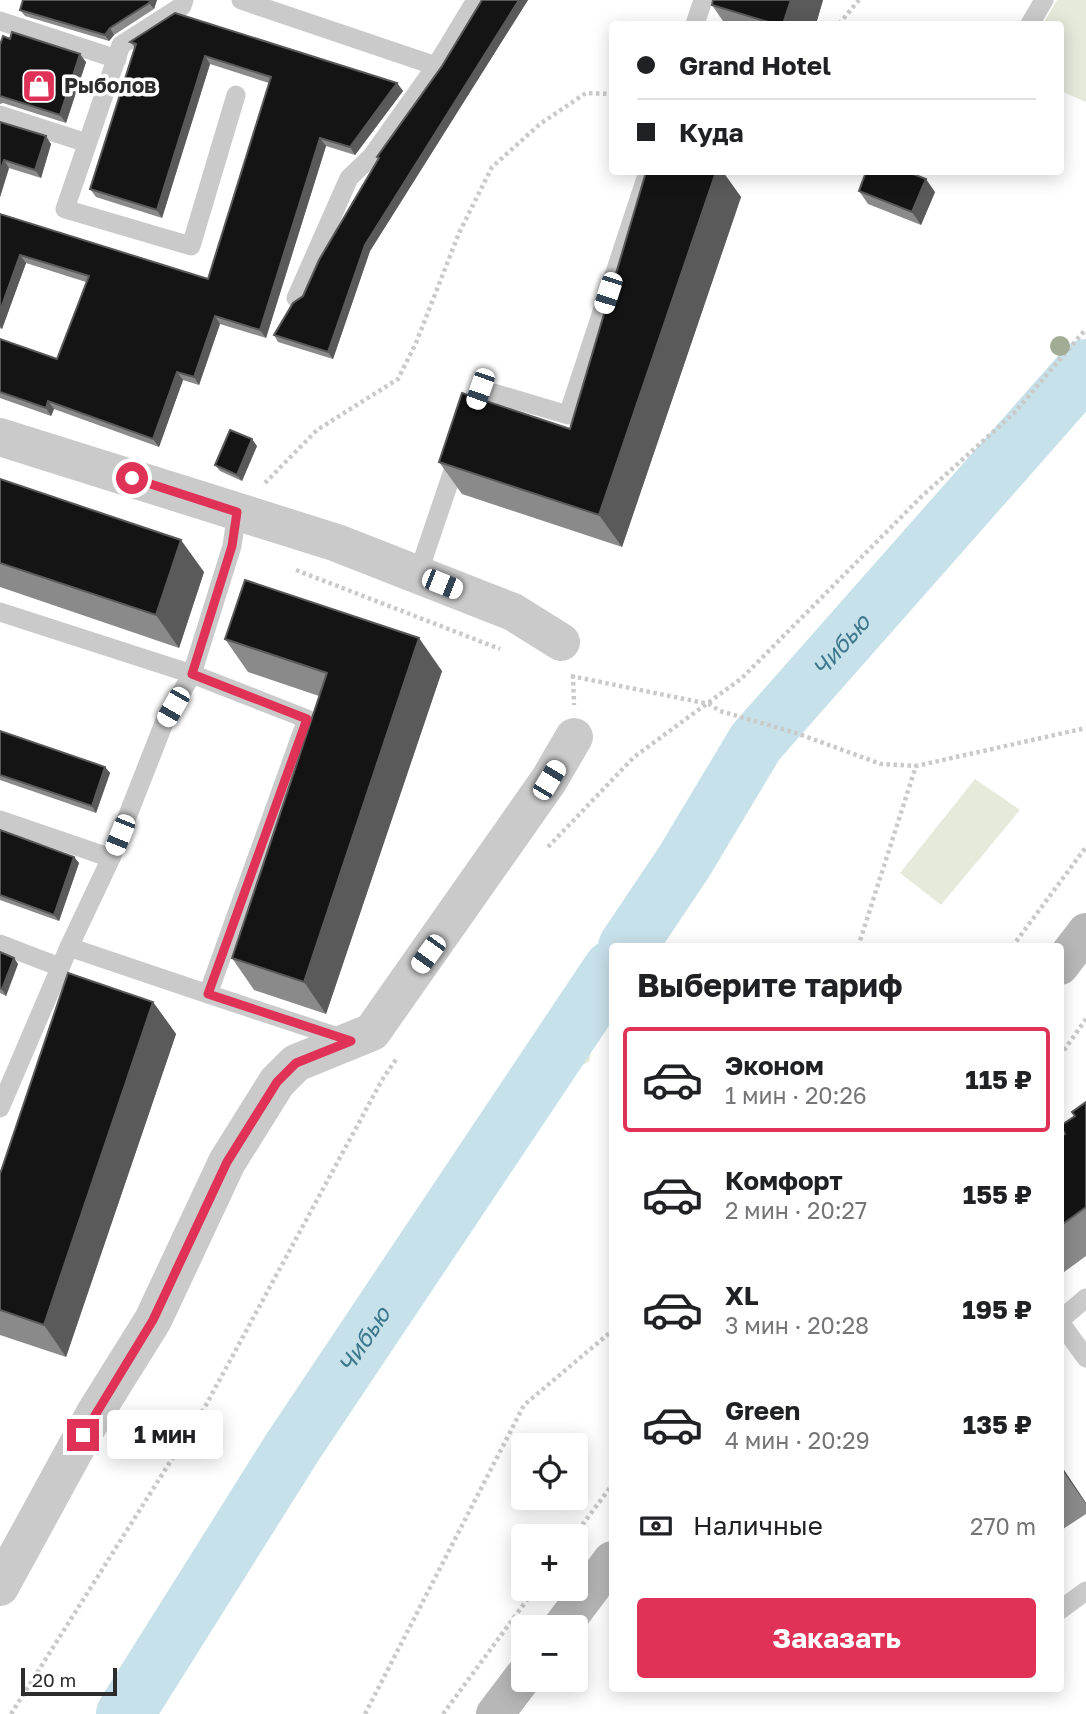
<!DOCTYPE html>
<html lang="ru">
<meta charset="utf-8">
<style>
:root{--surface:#fff;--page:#f6f6f6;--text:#202124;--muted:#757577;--line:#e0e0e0;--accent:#e03256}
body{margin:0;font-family:"Golos Text",sans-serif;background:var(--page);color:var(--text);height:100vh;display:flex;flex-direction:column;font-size:26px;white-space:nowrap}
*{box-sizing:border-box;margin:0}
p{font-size:23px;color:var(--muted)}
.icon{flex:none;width:38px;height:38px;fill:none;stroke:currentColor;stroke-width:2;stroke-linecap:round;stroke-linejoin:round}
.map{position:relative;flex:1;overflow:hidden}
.panel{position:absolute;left:609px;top:943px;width:455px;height:749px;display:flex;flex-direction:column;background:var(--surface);border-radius:7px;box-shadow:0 4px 18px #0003}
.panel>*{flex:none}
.hud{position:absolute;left:609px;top:21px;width:455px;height:154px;border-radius:7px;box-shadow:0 4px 18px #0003;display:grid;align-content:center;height:154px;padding:0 28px;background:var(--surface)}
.fabs{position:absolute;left:511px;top:1433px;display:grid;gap:14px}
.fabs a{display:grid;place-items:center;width:77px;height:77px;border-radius:7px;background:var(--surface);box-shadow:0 4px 18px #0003;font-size:35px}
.scale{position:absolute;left:21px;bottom:18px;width:96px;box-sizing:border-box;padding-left:7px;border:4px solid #2d2d2d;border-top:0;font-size:19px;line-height:24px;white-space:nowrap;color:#2d2d2d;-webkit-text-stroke:5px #fff;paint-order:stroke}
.end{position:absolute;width:32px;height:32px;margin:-16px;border:9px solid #e03256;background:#fff;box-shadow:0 0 0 4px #fff}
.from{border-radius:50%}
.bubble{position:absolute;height:49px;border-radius:7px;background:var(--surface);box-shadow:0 4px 18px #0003;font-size:23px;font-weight:700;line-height:49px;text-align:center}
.car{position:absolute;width:21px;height:42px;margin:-21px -10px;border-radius:9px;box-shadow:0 0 5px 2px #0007;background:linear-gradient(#fff 24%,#345 0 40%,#fff 0 76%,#345 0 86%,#fff 0)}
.hud b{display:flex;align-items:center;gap:24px;height:66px;font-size:26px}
.hud b+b{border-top:2px solid var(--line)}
.hud i{width:18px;height:18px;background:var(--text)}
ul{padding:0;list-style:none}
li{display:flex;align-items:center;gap:21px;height:105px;margin:0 14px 10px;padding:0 14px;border:4px solid transparent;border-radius:7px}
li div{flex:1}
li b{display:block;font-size:26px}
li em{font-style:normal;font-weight:700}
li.active{border-color:var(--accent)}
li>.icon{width:63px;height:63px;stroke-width:1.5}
h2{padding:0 28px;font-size:32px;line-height:84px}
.pay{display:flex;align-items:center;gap:18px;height:77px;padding:0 28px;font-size:26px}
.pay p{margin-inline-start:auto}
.action{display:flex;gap:14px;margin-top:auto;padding:14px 28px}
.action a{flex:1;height:80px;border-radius:7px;background:var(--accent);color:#fff;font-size:28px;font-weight:700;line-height:80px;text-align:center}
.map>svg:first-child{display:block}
.green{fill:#e5eadb}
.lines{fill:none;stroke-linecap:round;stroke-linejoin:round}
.river{stroke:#c7e1ea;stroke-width:58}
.path{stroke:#cacaca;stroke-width:4.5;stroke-dasharray:3.5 3.5;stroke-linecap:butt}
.service{stroke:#cacaca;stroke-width:19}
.minor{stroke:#cacaca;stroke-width:38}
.secondary{stroke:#b7b7b7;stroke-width:38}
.tree{fill:#a2ab94}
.wall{fill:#8a8a8a}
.shaded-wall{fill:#5a5a5a}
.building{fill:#141414;stroke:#5a5a5a;stroke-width:2}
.route{stroke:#e03256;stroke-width:9}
.labels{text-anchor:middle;stroke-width:7;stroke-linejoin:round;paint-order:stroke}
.poi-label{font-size:21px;font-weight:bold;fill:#2d2d2d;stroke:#fff;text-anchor:start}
.water-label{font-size:23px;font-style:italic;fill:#3d788d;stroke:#fff}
</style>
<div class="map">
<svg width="1086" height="1714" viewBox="0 0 1086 1714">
<rect width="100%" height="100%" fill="#fff"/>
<g class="green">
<polygon points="1057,0 1086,0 1086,102 1061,91 1060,24 1043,24"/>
<polygon points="975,779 1020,810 941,905 900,873"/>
<polygon points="599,1015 589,1062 560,1075 569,1038"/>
</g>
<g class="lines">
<g class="river">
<path id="s1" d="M627 947 684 862 756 742 1086 368"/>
<path id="s2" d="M125 1714 292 1448 612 969"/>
</g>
<g class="path">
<polyline points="839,24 859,0"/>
<polyline points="265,483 317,430 398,379 416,343 459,233 492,167 540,124 586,93 612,94"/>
<polyline points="296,570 500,649"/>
<polyline points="573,675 574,705"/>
<polyline points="571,676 709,704 720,711 796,733 881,764 916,766"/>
<polyline points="548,847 634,757 742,678 921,497 1014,413 1086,329"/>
<polyline points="858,947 916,766 1086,728"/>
<polyline points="1012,947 1086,847"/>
<polyline points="1060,1056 1086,1019"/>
<polyline points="574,1536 612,1485"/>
<polyline points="11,1714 206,1405 382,1080 397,1058"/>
<polyline points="365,1714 524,1405 612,1331"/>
<polyline points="443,1714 535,1589"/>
</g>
<g class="service">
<polyline points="184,0 182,6 121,45 65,209 191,246 236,95"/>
<polyline points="241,0 436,66"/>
<polyline points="0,21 117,59"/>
<polyline points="695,24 703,0"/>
<polyline points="1030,24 1044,0"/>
<polyline points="0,115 87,143"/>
<polyline points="296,298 349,178 372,156 436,66 476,0"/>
<polyline points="470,421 480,389 568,415 648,172"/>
<polyline points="418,574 458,456"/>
<polyline points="0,612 192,674 307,719 208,994 69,947"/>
<polyline points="0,820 111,858"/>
<polyline points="0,944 60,967"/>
<polyline points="208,994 347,1040"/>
<polyline points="0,1108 69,947 111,858 164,723 192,674 232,546 237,512"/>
<polyline points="1060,1320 1086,1298"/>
<polyline points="1060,1322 1086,1358"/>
<polyline points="1060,1610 1086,1591"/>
</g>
<g class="minor">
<polyline points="0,437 337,543 513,612 561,642"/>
<polyline points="0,1587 95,1413 153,1320 227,1162 277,1082 296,1063 372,1032 549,780 574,737"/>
</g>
<g class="secondary">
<polyline points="1060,966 1086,932"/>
<polyline points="561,1628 612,1560"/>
<polyline points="495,1714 523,1677"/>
</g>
</g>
<circle class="tree" cx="1060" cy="346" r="10"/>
<g class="wall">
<polygon points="157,0 154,9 114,35 109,41 25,16 20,10"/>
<polygon points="482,0 528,0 370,251 333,359 278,342 274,335 303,296 379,159 377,157 442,66"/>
<polygon points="713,0 823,0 816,24 725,24 712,5"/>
<polygon points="130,42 397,83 403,91 355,155 326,146 266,338 220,324 199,385 183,380 159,447 54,409 51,416 0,398 0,339 57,359 86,282 26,263 2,329 0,328 0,214 208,279 269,83 210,64 162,218 96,197 90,189 135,48"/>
<polygon points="0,45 86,62 66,123 3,103 0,104"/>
<polygon points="0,122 51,144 41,178 9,168 0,197"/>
<polygon points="646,172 723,172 741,197 622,547 462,494 439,462 570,429"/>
<polygon points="859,191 935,192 921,225 868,204"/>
<polygon points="257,446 242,481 220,471 215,465"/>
<polygon points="0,479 204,572 179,648 0,587"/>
<polygon points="225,639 442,671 326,1014 254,990 232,958 319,696 248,672"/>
<polygon points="0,731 105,767 110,773 96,813 0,780"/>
<polygon points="0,830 74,857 79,863 59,921 0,900"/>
<polygon points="0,952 14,958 18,964 6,996 0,993"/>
<polygon points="153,1002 176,1034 66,1357 0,1335 0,1174"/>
<polygon points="1086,1102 1086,1256 1060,1275 1060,1137 1065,1134"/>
<polygon points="1060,1464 1086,1503 1086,1514 1060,1531"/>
</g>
<g class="shaded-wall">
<polygon points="150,0 157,0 154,9 149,3"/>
<polygon points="519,0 528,0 370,251 333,359 328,352 365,245"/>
<polygon points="791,0 823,0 816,24 783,24"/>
<polygon points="110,28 114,35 109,41 105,35"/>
<polygon points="80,54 86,62 66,123 60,115"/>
<polygon points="205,56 210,64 162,218 157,210"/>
<polygon points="397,83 403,91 355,155 350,147"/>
<polygon points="46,136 51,144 41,178 35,170"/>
<polygon points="320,138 326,146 266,338 260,330"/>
<polygon points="4,160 9,168 0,197 0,172"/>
<polygon points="716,172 723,172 741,197 622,547 599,515"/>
<polygon points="926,179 935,192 921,225 912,212"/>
<polygon points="20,255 26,263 2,329 0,326 0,311"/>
<polygon points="215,316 220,324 199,385 194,377"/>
<polygon points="177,372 183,380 159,447 153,439"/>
<polygon points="48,401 54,409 51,416 46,408"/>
<polygon points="252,439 257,446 242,481 237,475"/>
<polygon points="181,540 204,572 179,648 156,615"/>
<polygon points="419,638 442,671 326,1014 304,982"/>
<polygon points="105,767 110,773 96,813 92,806"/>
<polygon points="74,857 79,863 59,921 54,915"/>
<polygon points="14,958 18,964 6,996 2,989"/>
<polygon points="153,1002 176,1034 66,1357 44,1325"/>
<polygon points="1060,1464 1086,1503 1086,1504 1060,1467"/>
</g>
<g class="building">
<polygon points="23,0 150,0 149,3 110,28 105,35 20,10"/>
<polygon points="482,0 519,0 365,245 328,352 274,335 293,303 303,296 319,260 379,158 377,157 442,66"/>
<polygon points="713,0 791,0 783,24 775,24 712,5"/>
<polygon points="175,13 397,83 350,147 320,138 260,330 215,316 194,377 177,372 153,439 48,401 46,408 0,392 0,339 57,359 89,276 20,255 0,311 0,214 208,279 271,77 205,56 157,210 90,189 136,44 130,42"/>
<polygon points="12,32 80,54 60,115 0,96 0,45 3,36 10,39"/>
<polygon points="0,122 46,136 35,170 4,160 0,172"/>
<polygon points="646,172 716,172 599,515 439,462 462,393 570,429"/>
<polygon points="866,172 908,172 926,179 912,212 859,191"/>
<polygon points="230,430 252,439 237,475 215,465"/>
<polygon points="0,479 181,540 156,615 0,563"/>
<polygon points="245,580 419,638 304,982 232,958 327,673 225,639"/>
<polygon points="0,731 105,767 92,806 0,775"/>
<polygon points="0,830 74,857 54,915 0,895"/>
<polygon points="0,952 14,958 2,989 0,988"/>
<polygon points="68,973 153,1002 44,1325 0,1310 0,1174"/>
<polygon points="1086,1102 1086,1207 1060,1226 1060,1137 1065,1134 1060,1126 1075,1116 1072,1112"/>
</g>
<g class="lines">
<polyline class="route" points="83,1435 153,1320 227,1162 277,1082 296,1063 351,1041 208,994 307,719 192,674 232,546 237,512 132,478"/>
</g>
<defs>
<g id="shop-square" transform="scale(1.75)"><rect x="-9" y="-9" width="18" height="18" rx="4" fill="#e03256" stroke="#fff"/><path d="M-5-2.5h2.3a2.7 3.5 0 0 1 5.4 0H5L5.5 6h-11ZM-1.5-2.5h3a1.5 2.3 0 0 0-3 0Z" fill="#fff"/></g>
</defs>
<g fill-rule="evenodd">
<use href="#shop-square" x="39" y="86"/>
</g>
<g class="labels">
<g class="poi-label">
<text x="64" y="93">Рыболов</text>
</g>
<g class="water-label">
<text dy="8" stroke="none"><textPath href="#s1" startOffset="371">Чибью</textPath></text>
<text dy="8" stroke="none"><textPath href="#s2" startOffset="444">Чибью</textPath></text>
</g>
</g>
</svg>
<div class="fabs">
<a><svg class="icon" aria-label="locate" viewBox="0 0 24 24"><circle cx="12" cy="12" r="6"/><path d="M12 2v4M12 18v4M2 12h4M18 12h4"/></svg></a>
<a>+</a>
<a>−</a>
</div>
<div class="scale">20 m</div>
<i class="end from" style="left:132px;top:478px"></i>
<i class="end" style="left:83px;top:1435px"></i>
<div class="bubble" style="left:107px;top:1410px;width:116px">1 мин</div>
<i class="car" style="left:608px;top:293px;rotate:198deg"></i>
<i class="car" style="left:480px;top:389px;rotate:199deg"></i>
<i class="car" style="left:442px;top:584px;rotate:112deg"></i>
<i class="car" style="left:173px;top:707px;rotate:210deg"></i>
<i class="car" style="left:549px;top:780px;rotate:31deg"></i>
<i class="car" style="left:120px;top:835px;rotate:202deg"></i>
<i class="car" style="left:428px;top:954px;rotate:216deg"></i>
<div class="hud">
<b><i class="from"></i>Grand Hotel</b>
<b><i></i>Куда</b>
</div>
<section class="panel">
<h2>Выберите тариф</h2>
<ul>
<li class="active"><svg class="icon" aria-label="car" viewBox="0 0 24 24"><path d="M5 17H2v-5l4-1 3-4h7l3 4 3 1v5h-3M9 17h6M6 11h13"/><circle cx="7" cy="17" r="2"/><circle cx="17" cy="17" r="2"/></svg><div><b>Эконом</b><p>1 мин · 20:26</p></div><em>115 ₽</em></li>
<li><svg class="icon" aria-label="car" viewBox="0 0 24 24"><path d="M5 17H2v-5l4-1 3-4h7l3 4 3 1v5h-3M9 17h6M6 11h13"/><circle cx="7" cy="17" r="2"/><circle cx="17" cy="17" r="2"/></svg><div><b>Комфорт</b><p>2 мин · 20:27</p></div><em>155 ₽</em></li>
<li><svg class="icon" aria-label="car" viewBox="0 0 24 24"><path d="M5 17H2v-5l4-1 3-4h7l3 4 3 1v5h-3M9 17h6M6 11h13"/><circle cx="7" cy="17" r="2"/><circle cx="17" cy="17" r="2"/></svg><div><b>XL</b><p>3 мин · 20:28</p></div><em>195 ₽</em></li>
<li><svg class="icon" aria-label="car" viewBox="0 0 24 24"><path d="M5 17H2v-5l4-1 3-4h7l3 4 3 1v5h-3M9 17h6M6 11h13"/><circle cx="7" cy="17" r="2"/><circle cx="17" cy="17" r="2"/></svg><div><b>Green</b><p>4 мин · 20:29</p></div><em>135 ₽</em></li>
</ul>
<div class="pay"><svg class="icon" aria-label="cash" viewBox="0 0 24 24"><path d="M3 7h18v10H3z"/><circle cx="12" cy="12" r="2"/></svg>Наличные<p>270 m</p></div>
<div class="action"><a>Заказать</a></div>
</section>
</div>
